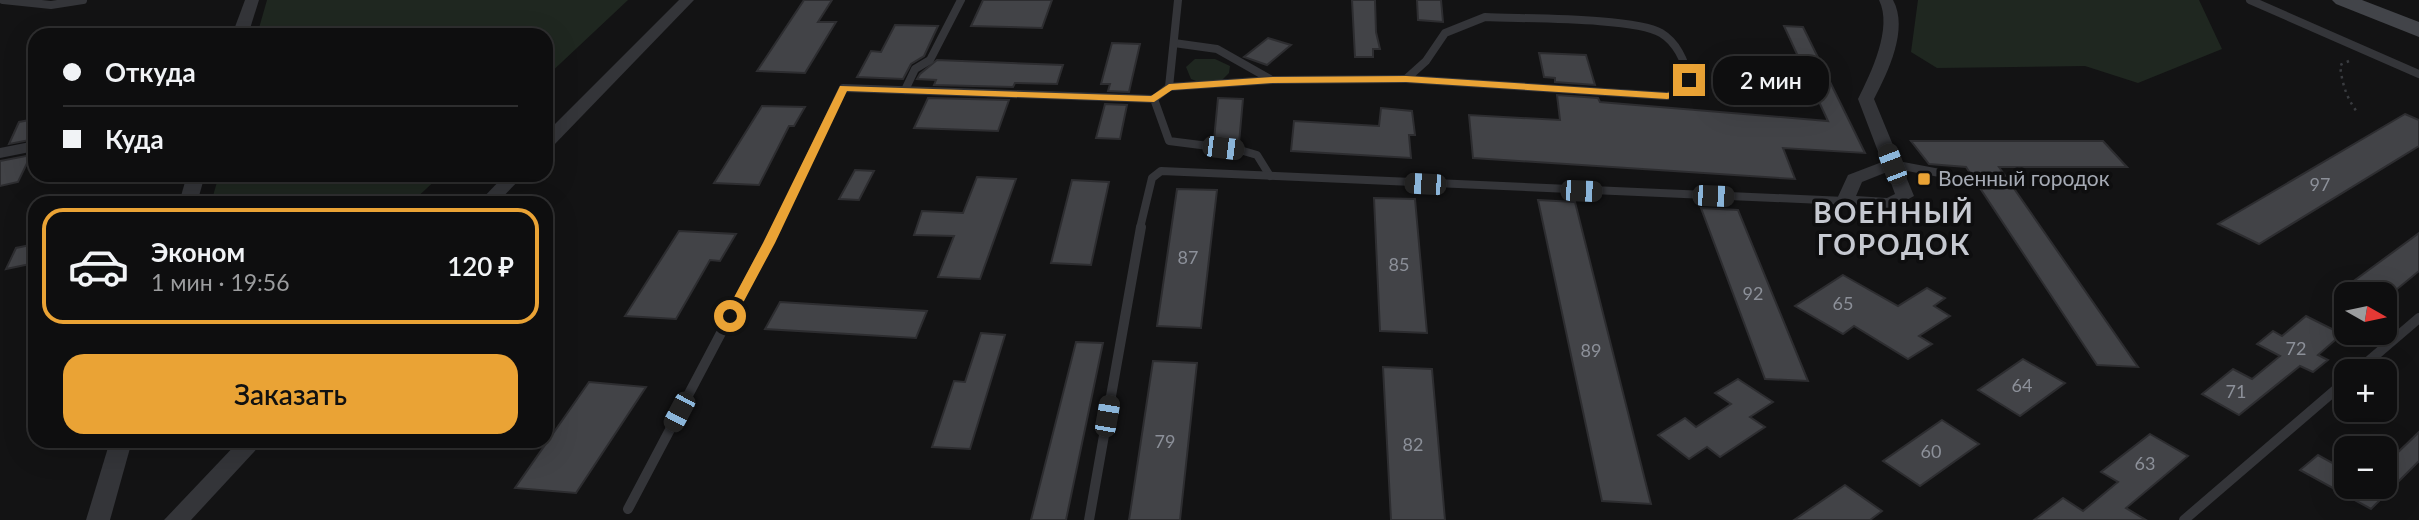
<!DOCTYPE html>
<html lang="ru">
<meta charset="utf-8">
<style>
:root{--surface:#0e0e0f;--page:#1c1c1d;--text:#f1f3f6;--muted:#9b9c9e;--line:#2e2e2f;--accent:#eaa335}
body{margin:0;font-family:Lato,sans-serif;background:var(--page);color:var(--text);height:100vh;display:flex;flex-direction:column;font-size:26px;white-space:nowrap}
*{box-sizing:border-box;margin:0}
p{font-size:23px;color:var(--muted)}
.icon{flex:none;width:38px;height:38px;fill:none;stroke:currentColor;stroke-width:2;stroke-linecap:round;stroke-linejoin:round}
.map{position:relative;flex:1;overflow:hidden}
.side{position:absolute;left:28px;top:196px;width:525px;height:252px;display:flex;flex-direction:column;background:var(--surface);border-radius:21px;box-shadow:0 7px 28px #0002,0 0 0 2px var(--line)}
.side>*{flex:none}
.hud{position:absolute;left:28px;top:28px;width:525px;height:154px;border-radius:21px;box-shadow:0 7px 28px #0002,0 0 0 2px var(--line);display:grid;align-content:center;height:154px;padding:0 35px;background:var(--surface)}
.needle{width:46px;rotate:99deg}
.tools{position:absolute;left:2334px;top:282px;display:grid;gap:14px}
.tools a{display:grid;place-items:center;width:63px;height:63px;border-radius:14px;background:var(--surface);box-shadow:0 7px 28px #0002,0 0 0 2px var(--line);font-size:35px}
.end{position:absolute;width:32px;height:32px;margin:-16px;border:9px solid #eaa335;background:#111;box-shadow:0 0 0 4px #111}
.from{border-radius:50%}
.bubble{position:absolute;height:49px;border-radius:21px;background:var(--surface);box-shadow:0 7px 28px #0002,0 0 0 2px var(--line);font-size:23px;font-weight:600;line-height:49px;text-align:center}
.car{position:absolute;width:21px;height:42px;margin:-21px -10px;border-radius:9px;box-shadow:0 0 5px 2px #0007;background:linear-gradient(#222 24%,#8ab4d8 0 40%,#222 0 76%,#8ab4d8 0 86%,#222 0)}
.hud b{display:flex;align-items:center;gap:24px;height:66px;font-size:26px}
.hud b+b{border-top:2px solid var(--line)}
.hud i{width:18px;height:18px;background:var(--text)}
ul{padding:12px 0 0;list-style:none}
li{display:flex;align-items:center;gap:21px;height:116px;margin:0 14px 10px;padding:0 21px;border:4px solid transparent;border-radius:21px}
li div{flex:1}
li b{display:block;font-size:26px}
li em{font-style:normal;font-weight:600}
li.active{border-color:var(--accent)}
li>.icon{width:63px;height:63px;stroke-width:1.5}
.button{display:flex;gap:14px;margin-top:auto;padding:14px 35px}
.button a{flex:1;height:80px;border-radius:21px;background:var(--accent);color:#111;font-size:28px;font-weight:600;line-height:80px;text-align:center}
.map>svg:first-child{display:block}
.green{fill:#1f2720}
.building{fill:#424347;stroke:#2d2d30;stroke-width:2}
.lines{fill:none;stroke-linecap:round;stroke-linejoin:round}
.path{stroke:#3a3c40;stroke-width:2.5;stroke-dasharray:2.5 4.5;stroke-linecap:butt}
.lane-far1{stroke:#343539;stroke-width:8}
.lane{stroke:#343539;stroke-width:10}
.street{fill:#343539;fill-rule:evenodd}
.secondary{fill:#424449;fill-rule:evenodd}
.route{fill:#eaa335}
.poi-dot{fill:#eaa335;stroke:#0e0e0f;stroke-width:2.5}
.labels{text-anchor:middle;stroke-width:7;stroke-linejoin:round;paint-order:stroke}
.number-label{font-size:18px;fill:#8c9099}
.poi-label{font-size:21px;fill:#a5aab4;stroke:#0e0e0f;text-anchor:start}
.district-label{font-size:28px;font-weight:bold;letter-spacing:2px;fill:#c6c9d1;stroke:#0e0e0f}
</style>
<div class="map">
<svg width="2419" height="520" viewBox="0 0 2419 520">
<rect width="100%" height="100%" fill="#131314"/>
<g class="green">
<polygon points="267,0 628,0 546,77 546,35 257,35"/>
<polygon points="1918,0 2199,0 2222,49 2138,83 2085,66 1937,68 1911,52"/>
<polygon points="1195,59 1215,59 1230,66 1229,73 1222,80 1201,83 1191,79 1186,67"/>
<polygon points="219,175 441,175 411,203 211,203"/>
</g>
<g class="building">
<polygon points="804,0 832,0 818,22 836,22 805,73 757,71"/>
<polygon points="983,0 1052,0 1042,28 971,26"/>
<polygon points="1352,0 1375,0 1376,32 1380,49 1373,49 1373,57 1355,57"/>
<polygon points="1417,0 1441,0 1443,22 1418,20"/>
<polygon points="895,25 938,26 924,56 911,64 903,79 857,77 871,51 881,52"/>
<polygon points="1784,26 1803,27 1865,153 1783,148 1795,179 1473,158 1469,115 1560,120 1557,95 1598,98 1600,102 1828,121"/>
<polygon points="1268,38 1291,45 1267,65 1244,57"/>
<polygon points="1112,43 1140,44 1129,92 1108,91 1110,84 1101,84"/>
<polygon points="1539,53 1586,55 1595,85 1555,82 1555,78 1544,77"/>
<polygon points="937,60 1063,65 1057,84 1015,83 1013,87 934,85 936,80 917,79 920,74"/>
<polygon points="928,98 1009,100 998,131 914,128"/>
<polygon points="1218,98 1243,99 1239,143 1214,140"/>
<polygon points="1105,104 1127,105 1120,139 1096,138"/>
<polygon points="762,106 805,107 794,126 789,126 759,185 714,183"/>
<polygon points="1381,108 1412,111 1415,135 1409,135 1411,158 1291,151 1294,121 1379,126"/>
<polygon points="2405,114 2419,120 2419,146 2259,244 2218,224"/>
<polygon points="35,119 35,139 9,144 19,122"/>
<polygon points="1911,141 2103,141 2127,167 1999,167 2138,367 2097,365 1966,167 1929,164"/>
<polygon points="31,155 18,182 0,186 0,161"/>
<polygon points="855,170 874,171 859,200 839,199"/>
<polygon points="977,177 1016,179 980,279 938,277 954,236 914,235 922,211 963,213"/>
<polygon points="1072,180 1109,182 1091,265 1051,263"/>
<polygon points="1177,189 1217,190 1201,328 1157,326"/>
<polygon points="1374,198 1415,199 1427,333 1380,331"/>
<polygon points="1538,200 1575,202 1651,504 1602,501"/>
<polygon points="1701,208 1738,210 1808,381 1765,379"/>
<polygon points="679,231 736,234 720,261 710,260 676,319 625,316"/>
<polygon points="2419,233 2419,271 2385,299 2385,294 2336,294"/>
<polygon points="35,244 35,263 6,269 16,248"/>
<polygon points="1843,275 1898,306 1927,288 1945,298 1934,306 1950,316 1919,336 1932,344 1908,359 1854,326 1843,334 1795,306"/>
<polygon points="780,302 927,311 916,338 765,329"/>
<polygon points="2306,316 2342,334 2318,355 2328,360 2313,372 2300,366 2239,415 2202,394 2233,369 2252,379 2280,356 2257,344 2273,331 2282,336"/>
<polygon points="981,333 1005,335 970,449 932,447 954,381 965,382"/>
<polygon points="1076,342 1103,343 1066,520 1031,520"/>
<polygon points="2023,359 2065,383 2020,416 1978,390"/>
<polygon points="1153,361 1197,363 1180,520 1129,520"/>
<polygon points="1383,367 1432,369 1445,520 1391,520"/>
<polygon points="1738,379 1773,402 1750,417 1765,427 1720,457 1707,447 1689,459 1658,435 1685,418 1696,427 1731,404 1715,393"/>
<polygon points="589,382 646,387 576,493 515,488"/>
<polygon points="1942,420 1979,444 1920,486 1883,461"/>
<polygon points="2419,432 2419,461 2371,509 2300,470 2318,455 2347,471 2347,486 2385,486 2385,453 2393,457"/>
<polygon points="2150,434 2188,456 2126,508 2146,520 2034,520 2063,498 2083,511 2118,482 2101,472"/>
<polygon points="1845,485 1882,511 1870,520 1794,520"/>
</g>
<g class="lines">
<path class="path" d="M2349 61 2340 65C2342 83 2346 97 2357 112"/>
<g class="lane-far1">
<polyline points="3,0 51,5 83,0"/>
<polyline points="2250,0 2419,74"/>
<path d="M1485 17C1521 19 1634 17 1661 33 1676 42 1685 60 1688 78 1690 90 1677 94 1667 96L1406 79 1426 61 1445 33Z"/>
<polyline points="1174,43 1217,49 1270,79"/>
<polyline points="1169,87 1272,80 1406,79"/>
<polyline points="905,90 915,69 930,60 961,0"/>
<polyline points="1154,99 1169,87 1178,0"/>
<polyline points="1892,164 1945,174"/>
<polyline points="776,228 843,88 1154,99 1169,141 1240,150 1257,155 1270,176"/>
<polyline points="1140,228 1152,178 1161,171 1845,201"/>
</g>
<g class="lane">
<polyline points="2357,371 2419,318"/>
<polyline points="628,509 777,227"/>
<polyline points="1089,520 1141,227"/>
<polyline points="2184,520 2347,380"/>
</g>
<g class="street">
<polygon points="245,0 259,0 248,35 232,35"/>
<polygon points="679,0 694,0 552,147 546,148 546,133"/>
<path d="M1879 0H1893C1909 29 1888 72 1874 99L1914 196 1890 209 1845 206 1836 201 1848 175 1882 162 1858 99C1871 73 1893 28 1879 0ZM1887 172 1895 194 1887 198 1856 196 1862 182Z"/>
<polygon points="35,141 35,151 0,158 0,148"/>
<polygon points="187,175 205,175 197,203 179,203"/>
<polygon points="505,175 524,175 497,203 478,203"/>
<polygon points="110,441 132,441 110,520 86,520"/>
<polygon points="239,441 264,441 191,520 164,520"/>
</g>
<polygon class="secondary" points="2332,0 2362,0 2419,22 2419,37 2336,4"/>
</g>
<path class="route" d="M1406 76 1667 93 1676 91 1685 78 1693 80C1689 94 1680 96 1667 99L1406 82 1272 83 1172 90 1154 102 847 91 775 243 736 316 730 319 724 316 763 243 840 86 1151 96 1169 84 1272 77Z"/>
<rect class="poi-dot" x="1917" y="172" width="14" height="14" rx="3.5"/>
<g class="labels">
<g class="number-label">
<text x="2320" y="191">97</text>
<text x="1188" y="264">87</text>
<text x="1399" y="271">85</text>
<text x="1753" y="300">92</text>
<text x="1843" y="310">65</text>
<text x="2296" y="355">72</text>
<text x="1591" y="357">89</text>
<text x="2022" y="392">64</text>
<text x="2236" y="398">71</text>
<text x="1165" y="448">79</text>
<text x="1413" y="451">82</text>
<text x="1931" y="458">60</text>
<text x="2145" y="470">63</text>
</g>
<g class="poi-label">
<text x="1938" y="186">Военный городок</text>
</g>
<g class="district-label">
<text x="1894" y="223">ВОЕННЫЙ<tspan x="1894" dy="32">ГОРОДОК</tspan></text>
</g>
</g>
</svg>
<div class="tools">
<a><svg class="needle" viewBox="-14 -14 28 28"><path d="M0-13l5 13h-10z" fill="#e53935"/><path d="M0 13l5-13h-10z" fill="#9b9c9e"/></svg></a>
<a>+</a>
<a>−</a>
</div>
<i class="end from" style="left:730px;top:316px"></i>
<i class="end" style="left:1689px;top:80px"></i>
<div class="bubble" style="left:1713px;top:56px;width:116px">2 мин</div>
<i class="car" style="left:1223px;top:148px;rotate:97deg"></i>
<i class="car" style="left:1892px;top:164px;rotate:339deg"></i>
<i class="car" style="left:1425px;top:184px;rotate:273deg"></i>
<i class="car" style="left:1581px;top:191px;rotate:92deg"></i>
<i class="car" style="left:1713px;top:196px;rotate:92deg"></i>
<i class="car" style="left:679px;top:412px;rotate:208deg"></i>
<i class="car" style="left:1107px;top:416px;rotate:10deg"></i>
<div class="hud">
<b><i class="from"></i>Откуда</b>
<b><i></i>Куда</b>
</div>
<section class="side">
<ul>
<li class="active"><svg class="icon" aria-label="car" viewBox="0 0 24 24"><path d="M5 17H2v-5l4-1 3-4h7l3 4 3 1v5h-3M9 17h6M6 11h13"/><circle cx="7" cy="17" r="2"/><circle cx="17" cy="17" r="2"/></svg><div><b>Эконом</b><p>1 мин · 19:56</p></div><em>120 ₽</em></li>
</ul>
<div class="button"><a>Заказать</a></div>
</section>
</div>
